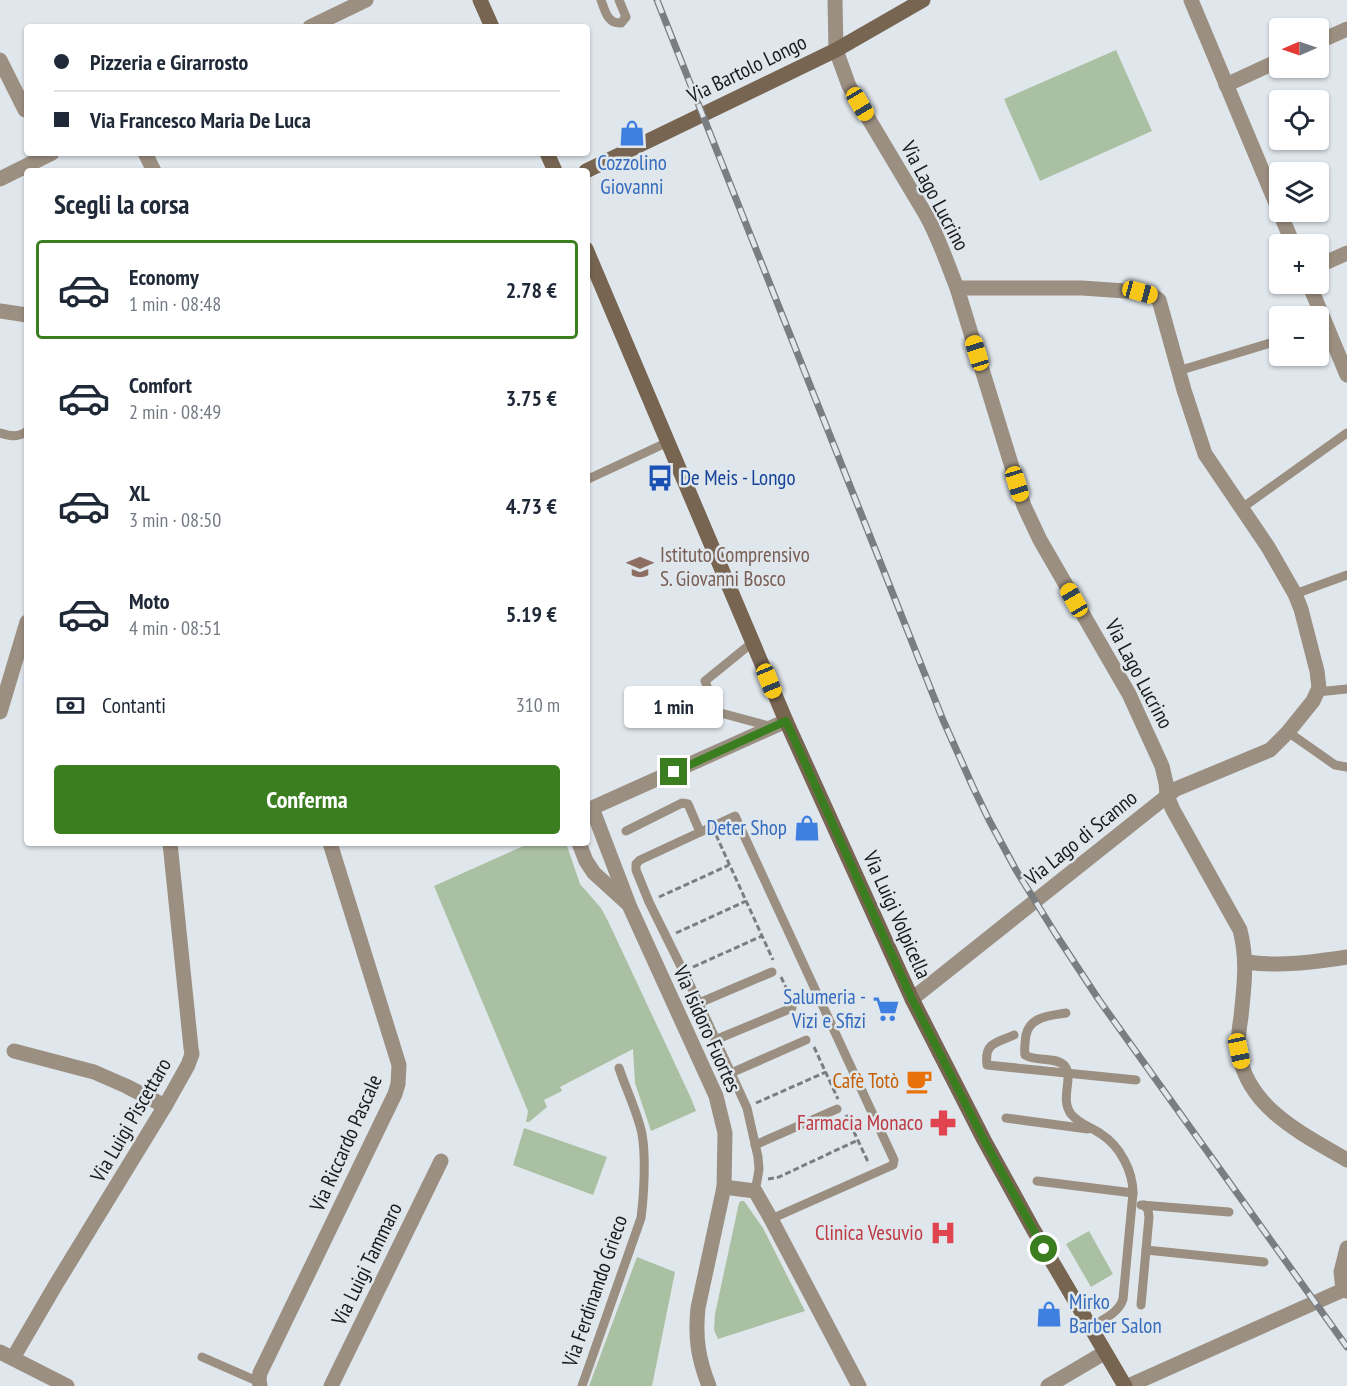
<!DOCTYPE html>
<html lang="it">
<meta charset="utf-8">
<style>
:root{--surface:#fff;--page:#f2f2f3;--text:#1f2937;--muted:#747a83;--line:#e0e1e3;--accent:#3b7e1f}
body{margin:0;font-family:"PT Sans Narrow",sans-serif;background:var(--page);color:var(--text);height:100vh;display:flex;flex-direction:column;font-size:22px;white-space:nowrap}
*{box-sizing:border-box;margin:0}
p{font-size:20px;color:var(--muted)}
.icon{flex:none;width:33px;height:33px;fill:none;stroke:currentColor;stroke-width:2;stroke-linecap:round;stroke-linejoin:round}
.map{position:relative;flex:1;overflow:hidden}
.drawer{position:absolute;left:24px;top:168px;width:566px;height:678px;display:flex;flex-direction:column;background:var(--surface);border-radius:6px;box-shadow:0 2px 4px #0004}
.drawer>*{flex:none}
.hud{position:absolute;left:24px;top:24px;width:566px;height:132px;border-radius:6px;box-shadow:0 2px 4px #0004;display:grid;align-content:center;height:132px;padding:0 30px;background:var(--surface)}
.needle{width:39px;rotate:268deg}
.tools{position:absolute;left:1269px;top:18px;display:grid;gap:12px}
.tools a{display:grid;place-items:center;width:60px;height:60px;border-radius:6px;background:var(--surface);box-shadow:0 2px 4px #0004;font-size:30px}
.end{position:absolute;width:27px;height:27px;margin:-14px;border:8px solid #3b7e1f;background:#fff;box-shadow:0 0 0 3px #fff}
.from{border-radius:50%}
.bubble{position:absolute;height:42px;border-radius:6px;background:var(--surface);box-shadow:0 2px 4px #0004;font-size:20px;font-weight:800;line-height:42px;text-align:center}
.car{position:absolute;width:18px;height:36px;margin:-18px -9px;border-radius:8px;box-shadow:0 0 4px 2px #0007;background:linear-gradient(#f5c518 24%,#345 0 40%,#f5c518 0 76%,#345 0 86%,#f5c518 0)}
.hud b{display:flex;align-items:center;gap:21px;height:57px;font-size:22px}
.hud b+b{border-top:2px solid var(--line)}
.hud i{width:15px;height:15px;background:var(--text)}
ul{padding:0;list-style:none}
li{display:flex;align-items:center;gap:18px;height:99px;margin:0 12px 9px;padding:0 18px;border:3px solid transparent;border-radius:6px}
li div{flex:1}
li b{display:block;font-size:22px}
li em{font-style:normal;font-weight:800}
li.on{border-color:var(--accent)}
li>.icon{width:54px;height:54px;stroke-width:1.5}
h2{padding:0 30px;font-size:27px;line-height:72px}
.pay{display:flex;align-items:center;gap:15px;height:66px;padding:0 30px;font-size:22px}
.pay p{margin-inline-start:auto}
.button{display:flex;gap:12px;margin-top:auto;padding:12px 30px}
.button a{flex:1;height:69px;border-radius:6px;background:var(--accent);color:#fff;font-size:24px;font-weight:800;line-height:69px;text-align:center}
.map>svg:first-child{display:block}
.green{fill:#aac0a3}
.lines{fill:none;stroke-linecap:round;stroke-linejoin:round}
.path{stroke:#7a7e82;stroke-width:3;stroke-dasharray:6 3;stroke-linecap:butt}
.lane{stroke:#9b8f81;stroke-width:9}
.street{stroke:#9b8f81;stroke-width:15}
.secondary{stroke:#776552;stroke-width:15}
.rail-casing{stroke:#7a7e81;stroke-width:7}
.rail{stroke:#e0e7ec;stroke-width:4.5;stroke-dasharray:14;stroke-linecap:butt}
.route{stroke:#3b7e1f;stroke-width:8}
.labels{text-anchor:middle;stroke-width:5;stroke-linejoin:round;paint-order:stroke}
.street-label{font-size:21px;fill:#181a1c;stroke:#e0e7ec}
.shop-label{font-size:21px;fill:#366cbe;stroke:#e0e7ec;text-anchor:end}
.transit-label{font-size:21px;fill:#164399;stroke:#e0e7ec;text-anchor:start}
.education-label{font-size:21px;fill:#785e54;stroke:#e0e7ec;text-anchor:start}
.food-label{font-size:21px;fill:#c56008;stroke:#e0e7ec;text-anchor:end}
.health-label{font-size:21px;fill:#be3a42;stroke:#e0e7ec;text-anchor:end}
</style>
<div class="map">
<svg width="1347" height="1386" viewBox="0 0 1347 1386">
<rect width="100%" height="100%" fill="#e0e7ec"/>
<g class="green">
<polygon points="1116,50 1152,131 1040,181 1004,99"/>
<polygon points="530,843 566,843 580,884 601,908 608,921 690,1096 696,1111 651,1131 635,1083 633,1049 560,1087 562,1091 544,1100 547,1107 529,1122 526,1122 528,1111 434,886"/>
<polygon points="524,1128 607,1157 593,1195 513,1165"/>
<polygon points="741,1201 744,1201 763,1228 805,1311 718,1339 714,1330 715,1314 739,1203"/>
<polygon points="1089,1231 1113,1274 1091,1287 1066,1244"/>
<polygon points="637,1257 675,1272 652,1386 589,1386"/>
</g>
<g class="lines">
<g class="path">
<polyline points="716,835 773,960"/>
<polyline points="659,897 729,865"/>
<polyline points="676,933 746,901"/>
<polyline points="693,967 762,936"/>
<polyline points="781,977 791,998"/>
<polyline points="799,1015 805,1028"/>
<polyline points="814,1047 838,1099"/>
<polyline points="756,1103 826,1072"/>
<polyline points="846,1115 869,1164"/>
<polyline points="768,1179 779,1177 858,1140"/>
</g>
<g class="lane">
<path d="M601 0C605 10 607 24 621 23L626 17 619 0"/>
<polyline points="1318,338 1321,337"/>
<polyline points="1178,371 1280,340"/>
<path d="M0 433C11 436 18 438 27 431"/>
<polyline points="586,480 668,442"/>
<polyline points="1242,508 1347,433"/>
<polyline points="1295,594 1347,575"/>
<polyline points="753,642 705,681 717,712 773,727"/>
<polyline points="1317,692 1347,689"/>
<polyline points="1288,732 1335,765 1347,767"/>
<polyline points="626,831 682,803 688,804 700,832"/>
<polyline points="699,1003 772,972"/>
<path d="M1066 1013C1050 1016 1030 1016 1026 1035 1025 1042 1024 1048 1025 1055 1036 1062 1054 1056 1064 1065 1075 1076 1059 1098 1071 1114 1079 1124 1091 1127 1101 1134 1120 1146 1133 1171 1133 1193L1123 1299C1119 1313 1102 1320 1090 1327"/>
<path d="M1014 1035C997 1043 984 1042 987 1065L1136 1080"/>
<polyline points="715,1040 792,1008"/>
<polyline points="731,1073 806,1040"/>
<polyline points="1006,1118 1088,1129"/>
<polyline points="755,1145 837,1109"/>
<polyline points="1037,1181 1133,1193"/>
<polyline points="755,1191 757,1181 759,1169 758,1157 747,1108 699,1003 649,902 636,870 636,864 640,860 735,816 894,1160 893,1165 771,1219"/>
<polyline points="1141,1205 1229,1212"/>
<polyline points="1146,1250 1264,1262"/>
<polyline points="1141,1305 1149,1217 1148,1210 1144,1205"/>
<polyline points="202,1357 259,1382"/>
<path d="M582 1386 641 1218C644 1195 646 1156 642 1134 638 1114 626 1089 619 1068"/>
</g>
<g class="street">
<path d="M835 0 836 50 849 86 926 215C939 238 947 263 957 288L1024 506 1040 540 1129 694 1162 766 1166 783 1167 796 1173 810 1240 930C1248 961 1244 986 1241 1017 1239 1029 1237 1042 1239 1054 1249 1109 1303 1134 1347 1160"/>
<polyline points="1191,0 1293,244"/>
<polyline points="310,27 366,0"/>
<polyline points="1318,42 1347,29"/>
<polyline points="0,60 25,110"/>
<polyline points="1226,85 1280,60"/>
<polyline points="145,153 154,171"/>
<polyline points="0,179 52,153"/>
<polyline points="1318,266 1347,253"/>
<polyline points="1309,284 1347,375"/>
<polyline points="0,311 27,315"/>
<polyline points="0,712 27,622"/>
<polyline points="579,843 586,861 594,873 627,903"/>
<path d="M1246 962C1280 967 1313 962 1347 957"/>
<polyline points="912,999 1176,789 1270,750 1288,732 1313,701 1319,688 1317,671 1301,609 1295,594 1268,547 1205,454 1184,390 1159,300 1152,295 1140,292 1082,288 957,288"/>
<polyline points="14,1051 94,1072 126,1086 165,1106"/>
<polyline points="724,1187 755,1191 771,1219 859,1386"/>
<polyline points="1343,1290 1341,1272 1347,1248"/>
<polyline points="0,1352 67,1386"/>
<polyline points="13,1358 55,1286 165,1106 188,1065 192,1054 191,1048 170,843"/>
<polyline points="260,1386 259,1379 260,1373 395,1094 398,1084 399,1065 330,843"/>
<polyline points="331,1386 441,1161"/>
<path d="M709 1386C698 1358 695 1338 698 1308L724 1187 725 1133 716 1096 629 905 592 808 786 721"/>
<polyline points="1048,1386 1104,1353"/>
<polyline points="1128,1386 1343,1290 1347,1291"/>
</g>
<g class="secondary">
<polyline points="480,0 492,27"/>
<polyline points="547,153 555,171"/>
<polyline points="586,171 836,50 923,0"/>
<polyline points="586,249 786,721 912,999 984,1140 1033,1229 1125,1386"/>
</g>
<g class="rail-casing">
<polyline id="rail" points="657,0 943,720 973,787 989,820 1016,870 1055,933 1099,1000 1347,1347"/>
</g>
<use href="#rail" class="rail"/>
</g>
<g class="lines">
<polyline class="route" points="674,772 786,721 912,999 984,1140 1044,1249"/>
</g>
<defs>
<g id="shop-bare" transform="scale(2.07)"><path d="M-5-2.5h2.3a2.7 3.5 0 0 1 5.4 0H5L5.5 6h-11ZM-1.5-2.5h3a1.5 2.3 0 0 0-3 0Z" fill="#3f7fe0" stroke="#e0e7ec" stroke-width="2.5" paint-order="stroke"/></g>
<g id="bus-bare" transform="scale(2.07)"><path d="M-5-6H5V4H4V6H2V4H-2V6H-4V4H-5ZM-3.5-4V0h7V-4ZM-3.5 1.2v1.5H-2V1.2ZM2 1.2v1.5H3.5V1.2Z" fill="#1a4fb4" stroke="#e0e7ec" stroke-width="2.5" paint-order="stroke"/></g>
<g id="school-bare" transform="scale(2.07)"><path d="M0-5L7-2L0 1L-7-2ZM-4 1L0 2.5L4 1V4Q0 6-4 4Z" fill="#8d6e63" stroke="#e0e7ec" stroke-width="2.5" paint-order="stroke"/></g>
<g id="supermarket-bare" transform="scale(2.07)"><path d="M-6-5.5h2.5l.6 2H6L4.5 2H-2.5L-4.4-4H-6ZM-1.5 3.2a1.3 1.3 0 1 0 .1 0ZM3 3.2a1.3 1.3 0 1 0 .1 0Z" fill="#3f7fe0" stroke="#e0e7ec" stroke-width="2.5" paint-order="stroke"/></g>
<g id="cafe-bare" transform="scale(2.07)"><path d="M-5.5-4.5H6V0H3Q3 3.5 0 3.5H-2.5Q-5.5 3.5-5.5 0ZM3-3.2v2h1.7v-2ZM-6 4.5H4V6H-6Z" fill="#e8710a" stroke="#e0e7ec" stroke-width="2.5" paint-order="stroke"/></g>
<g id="pharmacy-bare" transform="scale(2.07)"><path d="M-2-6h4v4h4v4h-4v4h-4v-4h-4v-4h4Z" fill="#e0444e" stroke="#e0e7ec" stroke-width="2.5" paint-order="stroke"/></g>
<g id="hospital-bare" transform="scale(2.07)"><path d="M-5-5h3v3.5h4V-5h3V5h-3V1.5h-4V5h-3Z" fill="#e0444e" stroke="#e0e7ec" stroke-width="2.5" paint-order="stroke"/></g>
</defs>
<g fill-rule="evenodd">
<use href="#shop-bare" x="632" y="133"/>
<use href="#bus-bare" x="660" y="478"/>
<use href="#school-bare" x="640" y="567"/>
<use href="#shop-bare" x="807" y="828"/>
<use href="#supermarket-bare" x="886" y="1009"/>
<use href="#cafe-bare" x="919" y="1081"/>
<use href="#pharmacy-bare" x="943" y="1123"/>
<use href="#hospital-bare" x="943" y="1233"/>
<use href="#shop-bare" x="1049" y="1314"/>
</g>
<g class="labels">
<g class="street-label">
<text transform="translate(747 69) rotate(-26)" y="7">Via Bartolo Longo</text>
<text transform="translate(935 196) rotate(62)" y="7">Via Lago Lucrino</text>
<text transform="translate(1139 674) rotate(62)" y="7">Via Lago Lucrino</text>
<text transform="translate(1081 838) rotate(-39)" y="7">Via Lago di Scanno</text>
<text transform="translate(897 915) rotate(66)" y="7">Via Luigi Volpicella</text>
<text transform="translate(707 1029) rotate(66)" y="7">Via Isidoro Fuortes</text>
<text transform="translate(131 1120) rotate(-60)" y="7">Via Luigi Piscettaro</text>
<text transform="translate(346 1143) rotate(-66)" y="7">Via Riccardo Pascale</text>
<text transform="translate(367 1264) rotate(-64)" y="7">Via Luigi Tammaro</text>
<text transform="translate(595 1291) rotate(-71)" y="7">Via Ferdinando Grieco</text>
</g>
<g class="shop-label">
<text x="632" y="170" text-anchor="middle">Cozzolino<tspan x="632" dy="24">Giovanni</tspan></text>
<text x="787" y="835">Deter Shop</text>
<text x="866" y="1004">Salumeria -<tspan x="866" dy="24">Vizi e Sfizi</tspan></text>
<text x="1069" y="1309" text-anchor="start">Mirko<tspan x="1069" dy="24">Barber Salon</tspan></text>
</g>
<g class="transit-label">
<text x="680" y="485">De Meis - Longo</text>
</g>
<g class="education-label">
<text x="660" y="562">Istituto Comprensivo<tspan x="660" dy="24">S. Giovanni Bosco</tspan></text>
</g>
<g class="food-label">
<text x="899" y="1088">Cafè Totò</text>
</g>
<g class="health-label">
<text x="923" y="1130">Farmacia Monaco</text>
<text x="923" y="1240">Clinica Vesuvio</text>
</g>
</g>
</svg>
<div class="tools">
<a><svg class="needle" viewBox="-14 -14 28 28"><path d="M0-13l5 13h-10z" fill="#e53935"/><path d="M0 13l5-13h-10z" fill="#747a83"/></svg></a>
<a><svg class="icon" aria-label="locate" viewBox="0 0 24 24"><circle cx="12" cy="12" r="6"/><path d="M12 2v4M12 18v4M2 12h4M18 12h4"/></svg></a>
<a><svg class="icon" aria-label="layers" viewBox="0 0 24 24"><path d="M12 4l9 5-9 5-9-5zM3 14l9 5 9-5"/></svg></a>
<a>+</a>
<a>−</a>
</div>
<i class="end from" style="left:1044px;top:1249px"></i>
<i class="end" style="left:674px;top:772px"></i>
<div class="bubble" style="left:624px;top:686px;width:99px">1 min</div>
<i class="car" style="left:860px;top:104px;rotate:149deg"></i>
<i class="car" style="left:1140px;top:292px;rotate:105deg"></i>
<i class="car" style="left:977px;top:353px;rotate:343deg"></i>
<i class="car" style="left:1017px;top:484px;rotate:163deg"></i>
<i class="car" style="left:1074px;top:600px;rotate:330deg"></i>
<i class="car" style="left:769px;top:681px;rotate:158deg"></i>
<i class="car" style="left:1239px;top:1051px;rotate:168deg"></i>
<div class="hud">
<b><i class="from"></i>Pizzeria e Girarrosto</b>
<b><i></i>Via Francesco Maria De Luca</b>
</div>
<section class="drawer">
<h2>Scegli la corsa</h2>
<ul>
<li class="on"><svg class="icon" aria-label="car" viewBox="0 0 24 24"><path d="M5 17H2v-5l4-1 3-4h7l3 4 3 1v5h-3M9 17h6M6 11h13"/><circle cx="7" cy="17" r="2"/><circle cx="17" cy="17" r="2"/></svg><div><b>Economy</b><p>1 min · 08:48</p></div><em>2.78 €</em></li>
<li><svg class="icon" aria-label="car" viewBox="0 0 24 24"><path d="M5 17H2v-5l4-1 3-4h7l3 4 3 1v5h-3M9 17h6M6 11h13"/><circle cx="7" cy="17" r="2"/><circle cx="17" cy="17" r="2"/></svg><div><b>Comfort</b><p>2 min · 08:49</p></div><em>3.75 €</em></li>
<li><svg class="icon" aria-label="car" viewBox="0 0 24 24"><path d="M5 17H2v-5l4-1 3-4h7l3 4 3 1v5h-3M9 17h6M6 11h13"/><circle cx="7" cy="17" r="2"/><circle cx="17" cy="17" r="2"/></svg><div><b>XL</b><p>3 min · 08:50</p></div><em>4.73 €</em></li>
<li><svg class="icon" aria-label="car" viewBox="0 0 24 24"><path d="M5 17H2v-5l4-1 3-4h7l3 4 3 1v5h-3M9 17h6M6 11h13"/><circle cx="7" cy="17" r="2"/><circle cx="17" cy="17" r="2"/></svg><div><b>Moto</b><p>4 min · 08:51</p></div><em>5.19 €</em></li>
</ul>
<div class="pay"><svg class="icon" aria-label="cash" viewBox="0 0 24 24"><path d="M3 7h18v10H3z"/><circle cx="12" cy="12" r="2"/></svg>Contanti<p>310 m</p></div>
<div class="button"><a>Conferma</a></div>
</section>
</div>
